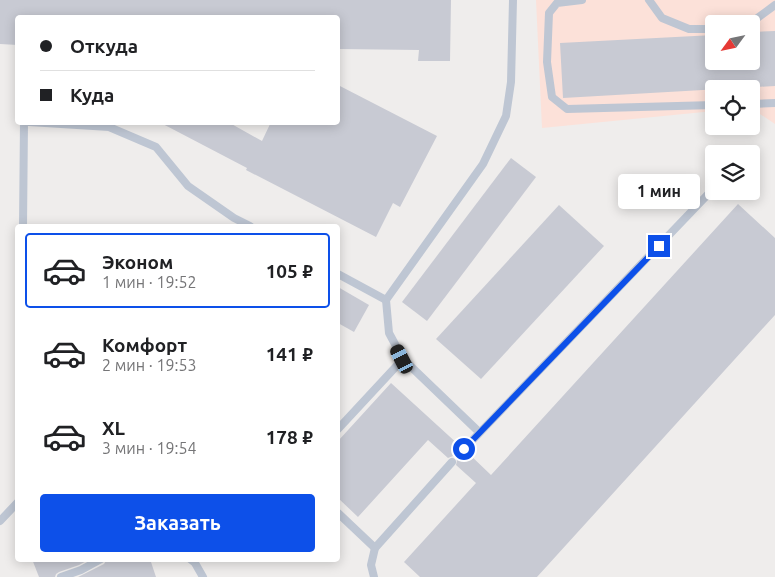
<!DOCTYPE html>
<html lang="ru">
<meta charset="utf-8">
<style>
:root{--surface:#fff;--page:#f2f2f2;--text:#202124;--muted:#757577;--line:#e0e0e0;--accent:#0d50e9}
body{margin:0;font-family:Ubuntu,sans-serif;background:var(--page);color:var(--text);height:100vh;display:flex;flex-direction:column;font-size:19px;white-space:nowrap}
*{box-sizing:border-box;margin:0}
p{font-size:16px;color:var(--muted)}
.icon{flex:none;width:28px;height:28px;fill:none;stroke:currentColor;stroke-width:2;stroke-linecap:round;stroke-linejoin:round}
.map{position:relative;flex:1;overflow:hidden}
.details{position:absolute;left:15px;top:224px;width:325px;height:338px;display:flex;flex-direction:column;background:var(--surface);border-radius:5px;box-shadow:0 2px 12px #0003}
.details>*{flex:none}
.banner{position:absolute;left:15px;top:15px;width:325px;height:110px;border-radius:5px;box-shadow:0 2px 12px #0003;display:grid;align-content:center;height:110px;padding:0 25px;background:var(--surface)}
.needle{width:32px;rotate:237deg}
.buttons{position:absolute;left:705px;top:15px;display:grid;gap:10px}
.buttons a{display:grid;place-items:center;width:55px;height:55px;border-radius:5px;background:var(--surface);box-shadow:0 2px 12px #0003;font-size:25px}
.end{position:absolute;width:22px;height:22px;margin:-11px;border:6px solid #0d50e9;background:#fff;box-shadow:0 0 0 2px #fff}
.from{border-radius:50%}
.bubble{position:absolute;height:35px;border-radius:5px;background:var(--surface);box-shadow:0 2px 12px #0003;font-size:16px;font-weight:700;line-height:35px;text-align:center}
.car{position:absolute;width:15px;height:30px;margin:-15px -8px;border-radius:6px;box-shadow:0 0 4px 1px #0007;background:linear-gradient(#222 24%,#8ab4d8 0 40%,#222 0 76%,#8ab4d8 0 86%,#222 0)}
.banner b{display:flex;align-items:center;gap:18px;height:48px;font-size:19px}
.banner b+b{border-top:1px solid var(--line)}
.banner i{width:12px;height:12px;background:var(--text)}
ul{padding:9px 0 0;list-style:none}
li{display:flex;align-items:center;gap:15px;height:75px;margin:0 10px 8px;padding:0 15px;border:2px solid transparent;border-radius:5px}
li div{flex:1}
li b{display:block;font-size:19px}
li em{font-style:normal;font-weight:700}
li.on{border-color:var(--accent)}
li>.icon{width:45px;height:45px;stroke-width:1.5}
.primary-button{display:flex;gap:10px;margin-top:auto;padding:10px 25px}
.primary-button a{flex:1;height:58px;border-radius:5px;background:var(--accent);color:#fff;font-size:20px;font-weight:700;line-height:58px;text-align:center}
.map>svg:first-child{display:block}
.medical{fill:#fce1d9;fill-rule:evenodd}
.building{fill:#c8cad3}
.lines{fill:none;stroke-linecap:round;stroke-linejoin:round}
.service{stroke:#bec6d3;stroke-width:8}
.route{stroke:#0d50e9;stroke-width:6}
</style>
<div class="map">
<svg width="775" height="577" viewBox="0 0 775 577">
<rect width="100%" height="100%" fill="#efedec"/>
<path class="medical" d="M536 0H775V124L751 108V89H714V111L542 128ZM714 24H751V61H714Z"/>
<g class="building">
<polygon points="0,0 451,0 450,61 418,61 419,50 338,49 338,18 18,18 18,45 0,44"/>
<polygon points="775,31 775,86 563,98 560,43 714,35 714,61 751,61 751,32"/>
<polygon points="338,85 437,136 400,207 393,203 376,237 246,170 247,168 159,122 228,122 262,141 271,122 338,122"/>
<polygon points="511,158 536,177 427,321 402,302"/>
<polygon points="738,204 775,238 775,315 537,577 420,577 404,562 476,483 456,465 457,461 456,458 453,456 448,458 428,440 358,517 338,498 338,441 391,383 460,446 459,450 460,453 465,454 468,453 491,475"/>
<polygon points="559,205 604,246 481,379 436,339"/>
<polygon points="338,287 369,305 354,332 338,323"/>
<polygon points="32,559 90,559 79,565 59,572 56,574 55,577 39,577"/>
<polygon points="107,559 150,559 156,577 78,577 104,564"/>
</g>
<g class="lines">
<g class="service">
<polyline points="582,0 557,3 549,13 547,62 552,97 567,109 714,105"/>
<polyline points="649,0 662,18 689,29 714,29"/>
<polyline points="746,24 752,22 775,5"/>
<polyline points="751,104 775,103"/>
<polyline points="29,122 109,127 156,147 188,186 234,218 250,226"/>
<polyline points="23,226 24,122"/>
<polyline points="338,274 386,300 483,164 506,116 511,82 513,0"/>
<polyline points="386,300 389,333 403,359 479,432"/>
<polyline points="338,429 403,359"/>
<polyline points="464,449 714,188"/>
<polyline points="338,513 375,548"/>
<polyline points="0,521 18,502"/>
<polyline points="190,559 195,563 203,577"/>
<polyline points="61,577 81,570 101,559"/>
<polyline points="374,577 371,565 375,548 452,462"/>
</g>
</g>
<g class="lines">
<polyline class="route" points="464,449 659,246"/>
</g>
</svg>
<div class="buttons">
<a><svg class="needle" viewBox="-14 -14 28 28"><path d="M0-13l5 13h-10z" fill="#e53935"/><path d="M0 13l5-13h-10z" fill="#757577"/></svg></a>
<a><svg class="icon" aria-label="locate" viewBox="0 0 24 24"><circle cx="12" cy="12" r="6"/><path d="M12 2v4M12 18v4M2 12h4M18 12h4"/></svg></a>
<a><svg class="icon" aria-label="layers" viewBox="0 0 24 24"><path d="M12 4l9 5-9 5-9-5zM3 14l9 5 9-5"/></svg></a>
</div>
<i class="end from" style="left:464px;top:449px"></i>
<i class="end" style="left:659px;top:246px"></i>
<div class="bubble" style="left:618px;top:174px;width:82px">1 мин</div>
<i class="car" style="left:402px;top:359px;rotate:333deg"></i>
<div class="banner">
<b><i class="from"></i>Откуда</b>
<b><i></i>Куда</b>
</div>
<section class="details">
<ul>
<li class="on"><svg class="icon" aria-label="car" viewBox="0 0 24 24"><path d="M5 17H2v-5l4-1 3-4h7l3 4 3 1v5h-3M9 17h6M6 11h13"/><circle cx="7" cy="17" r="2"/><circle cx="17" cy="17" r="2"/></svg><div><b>Эконом</b><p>1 мин · 19:52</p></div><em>105 ₽</em></li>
<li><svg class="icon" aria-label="car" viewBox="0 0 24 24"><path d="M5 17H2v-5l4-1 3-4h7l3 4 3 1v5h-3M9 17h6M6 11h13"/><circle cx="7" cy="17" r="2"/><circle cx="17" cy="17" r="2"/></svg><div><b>Комфорт</b><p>2 мин · 19:53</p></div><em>141 ₽</em></li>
<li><svg class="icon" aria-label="car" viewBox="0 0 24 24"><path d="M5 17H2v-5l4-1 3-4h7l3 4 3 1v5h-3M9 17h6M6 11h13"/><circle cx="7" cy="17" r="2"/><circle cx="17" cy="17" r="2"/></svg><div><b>XL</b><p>3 мин · 19:54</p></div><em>178 ₽</em></li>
</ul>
<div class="primary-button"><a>Заказать</a></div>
</section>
</div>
